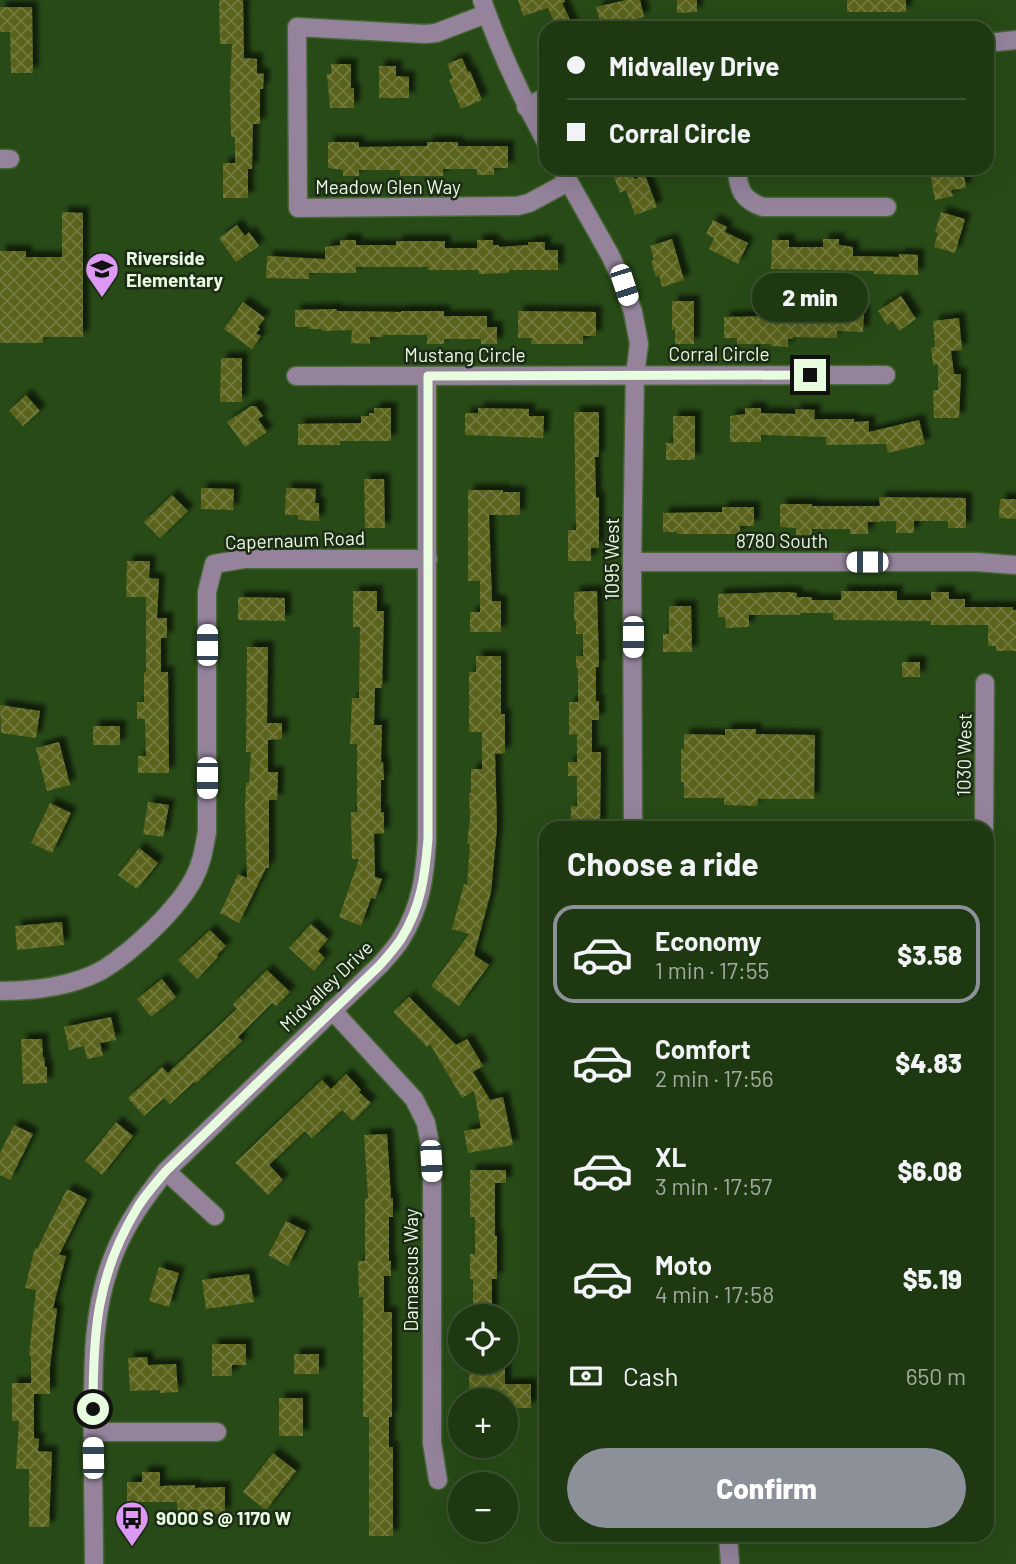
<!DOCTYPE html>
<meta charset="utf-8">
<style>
:root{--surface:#1e3811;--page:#2b431f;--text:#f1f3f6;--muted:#a1ac9f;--line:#3c5231;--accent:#8c9099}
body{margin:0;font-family:Barlow,sans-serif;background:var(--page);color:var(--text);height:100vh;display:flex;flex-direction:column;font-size:26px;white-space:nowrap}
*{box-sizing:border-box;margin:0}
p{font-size:23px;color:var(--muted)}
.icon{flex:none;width:38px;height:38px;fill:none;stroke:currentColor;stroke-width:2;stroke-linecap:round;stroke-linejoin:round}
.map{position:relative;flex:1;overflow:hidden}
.panel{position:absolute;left:539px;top:821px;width:455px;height:721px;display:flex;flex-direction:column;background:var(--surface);border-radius:21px;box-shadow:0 7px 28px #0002,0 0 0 2px var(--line)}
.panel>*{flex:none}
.guide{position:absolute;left:539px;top:21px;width:455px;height:154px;border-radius:21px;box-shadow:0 7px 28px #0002,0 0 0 2px var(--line);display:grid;align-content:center;height:154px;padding:0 28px;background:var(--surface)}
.tools{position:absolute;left:448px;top:1304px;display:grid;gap:14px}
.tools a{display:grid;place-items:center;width:70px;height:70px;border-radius:50%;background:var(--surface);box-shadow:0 7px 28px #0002,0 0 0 2px var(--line);font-size:35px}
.end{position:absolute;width:32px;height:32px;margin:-16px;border:9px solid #e8fce0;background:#111;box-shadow:0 0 0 4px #111}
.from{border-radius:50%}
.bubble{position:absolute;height:49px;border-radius:24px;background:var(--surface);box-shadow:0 7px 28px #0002,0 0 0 2px var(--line);font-size:23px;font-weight:800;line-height:49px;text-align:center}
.car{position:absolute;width:21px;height:42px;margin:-21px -10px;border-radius:9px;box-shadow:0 0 5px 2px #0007;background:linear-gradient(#fff 24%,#345 0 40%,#fff 0 76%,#345 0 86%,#fff 0)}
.guide b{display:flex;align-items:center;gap:24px;height:66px;font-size:26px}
.guide b+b{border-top:2px solid var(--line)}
.guide i{width:18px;height:18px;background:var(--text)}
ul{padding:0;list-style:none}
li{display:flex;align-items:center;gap:21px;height:98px;margin:0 14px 10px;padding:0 14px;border:4px solid transparent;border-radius:21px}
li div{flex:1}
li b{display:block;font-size:26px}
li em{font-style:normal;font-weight:800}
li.selected{border-color:var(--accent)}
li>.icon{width:63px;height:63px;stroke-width:1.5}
h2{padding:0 28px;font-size:32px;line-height:84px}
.pay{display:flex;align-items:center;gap:18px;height:77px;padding:0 28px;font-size:26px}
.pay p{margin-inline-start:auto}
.action{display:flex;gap:14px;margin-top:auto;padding:14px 28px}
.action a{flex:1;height:80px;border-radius:42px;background:var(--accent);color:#fff;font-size:28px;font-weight:800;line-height:80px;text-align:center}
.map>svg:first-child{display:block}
.building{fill:url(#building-cross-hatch);filter:url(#shadow)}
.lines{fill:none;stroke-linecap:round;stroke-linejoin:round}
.minor-casing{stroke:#476637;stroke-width:21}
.minor{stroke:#94839b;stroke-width:18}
.route{stroke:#e8fce0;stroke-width:9}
.labels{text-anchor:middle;stroke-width:5;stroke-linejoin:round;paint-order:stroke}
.street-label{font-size:19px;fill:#e8fce0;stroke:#1c2b15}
.poi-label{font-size:19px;font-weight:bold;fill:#e8fce0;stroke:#1c2b15;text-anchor:start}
</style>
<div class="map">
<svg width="1016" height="1564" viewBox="0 0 1016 1564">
<defs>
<pattern id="building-cross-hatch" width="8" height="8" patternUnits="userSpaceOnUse" patternTransform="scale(1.75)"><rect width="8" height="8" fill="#5a631d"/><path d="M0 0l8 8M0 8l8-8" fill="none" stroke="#727a3e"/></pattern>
<filter id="shadow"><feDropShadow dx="6" dy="-6" stdDeviation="2" flood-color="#0009"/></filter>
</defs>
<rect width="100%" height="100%" fill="#284a17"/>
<g class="building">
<polygon points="219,0 243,0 244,58 257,59 257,73 264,74 263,89 260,89 260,124 253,124 252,169 248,169 248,198 223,198 223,163 235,163 235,137 231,137 230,88 232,44 220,44"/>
<polygon points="518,0 565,0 565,2 562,3 574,28 557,28 548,8 523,16"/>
<polygon points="626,0 640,0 644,17 630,20 630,23 609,28 602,28 596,7"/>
<polygon points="677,0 697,0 697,12 677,13"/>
<rect x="847" y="0" width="59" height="12"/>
<polygon points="0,7 32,7 33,73 11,73 10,32 0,32"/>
<polygon points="462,58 468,72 470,71 482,100 461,109 449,80 453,78 447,64"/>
<polygon points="331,64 351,64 351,88 354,88 354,108 330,108 327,74 331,74"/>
<polygon points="379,66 396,66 396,76 409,77 409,98 379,98"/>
<polygon points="328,142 359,142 359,147 427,146 427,142 458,142 458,146 508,146 508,168 494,168 494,175 477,175 477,169 443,169 443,176 400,176 400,170 359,170 359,176 343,176 343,170 328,168"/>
<polygon points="935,168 963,168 966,188 951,190 953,196 935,200 930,174 936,173"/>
<polygon points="631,170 634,179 645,175 657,207 635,215 626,190 620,193 614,177"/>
<polygon points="62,212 83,213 83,337 43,337 43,343 0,343 0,251 26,251 26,257 62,257"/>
<polygon points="941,212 965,219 955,253 934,247 938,233 935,232"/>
<polygon points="713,220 727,227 725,232 748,243 738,264 709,249 714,238 706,234"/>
<polygon points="237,225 245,236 249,232 259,246 236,262 219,238"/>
<polygon points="672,239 684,280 662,287 659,275 656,277 651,261 654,260 650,246"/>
<polygon points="823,239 839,239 839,245 853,247 853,256 899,257 899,254 918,255 918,275 874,274 874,271 771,269 772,240 789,240 789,247 823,247"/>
<polygon points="340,240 356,240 356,245 396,245 396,241 445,241 445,248 477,248 477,240 493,240 493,245 499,245 499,247 528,245 528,242 545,242 545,250 558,250 558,270 509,270 509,273 479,274 478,270 428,270 428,267 356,267 356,273 309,273 309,279 266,278 267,256 325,259 325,247 340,245"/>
<polygon points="901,296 916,319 899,331 893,321 887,325 878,311"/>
<polygon points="672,301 694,301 694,344 675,344 675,329 672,330"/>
<polygon points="243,302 265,318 258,327 260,329 256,333 261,336 252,349 224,329"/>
<polygon points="336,309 337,311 401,312 401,311 444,311 444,316 487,316 487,327 497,327 497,344 481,344 481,339 444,339 444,344 427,344 427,335 383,335 383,337 370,337 370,344 351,343 352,330 322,331 322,329 309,329 309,327 295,327 295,310"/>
<polygon points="841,309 857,309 857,311 864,311 863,332 837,331 837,338 793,337 793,339 788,339 788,347 771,346 771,344 737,344 737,338 724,338 724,317 771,316 771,311 801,311 801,319 831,320 831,310 841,310"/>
<polygon points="518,311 596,312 596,336 583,336 583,344 531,344 532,338 518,338"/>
<polygon points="959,318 962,350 951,351 954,374 961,374 959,418 934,418 933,390 938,390 938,364 933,365 931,348 935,347 933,321"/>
<polygon points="221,358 242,358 242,402 220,402"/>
<polygon points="26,395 40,411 23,426 9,411"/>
<polygon points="251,406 256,406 263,416 258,419 267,432 245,447 227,422"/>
<polygon points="374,408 391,408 391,441 340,441 340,445 298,445 298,424 361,423 361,416 369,416 369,413 374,413"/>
<polygon points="478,408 529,409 529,416 544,416 543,438 465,435 465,413 478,413"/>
<polygon points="745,408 761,408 761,413 795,414 795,409 815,410 814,419 854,419 854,422 869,421 869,432 919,420 925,444 888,453 886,444 826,445 826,437 761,435 761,442 730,442 730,416 745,414"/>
<polygon points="574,412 599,412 599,457 595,457 596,498 599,497 599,548 591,548 591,561 568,561 568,530 576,530"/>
<polygon points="673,416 695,416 695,460 666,460 666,443 673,443"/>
<polygon points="364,479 384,479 385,528 365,528"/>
<polygon points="201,488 234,489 233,510 201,509"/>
<polygon points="286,488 316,489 315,503 319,503 319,521 298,520 298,515 285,515"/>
<polygon points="468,490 503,490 503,492 520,492 520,515 489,515 492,601 501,601 501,632 470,632 470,612 480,612 480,581 468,581"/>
<polygon points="172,495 188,511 160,538 144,522"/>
<polygon points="879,497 966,498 966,528 948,528 948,521 914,521 914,533 896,533 896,521 868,522 868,534 850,534 850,529 812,529 812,535 796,535 796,528 780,527 780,504 812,504 812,506 880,506"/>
<polygon points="1000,499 1016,499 1016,519 999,518"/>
<polygon points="722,507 754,507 754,526 740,526 740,534 677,534 677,532 663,532 663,513 722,512"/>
<polygon points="127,561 150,561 149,578 159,579 157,618 167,618 167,638 161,638 161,672 168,672 169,773 138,773 138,756 146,756 145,719 137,719 137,702 144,702 144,672 146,672 146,597 126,597"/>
<polygon points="353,591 377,591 377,611 384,611 382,688 375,688 374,725 382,725 381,762 383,762 384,780 381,780 381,812 384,812 384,833 374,834 375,877 382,879 375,899 371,898 361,926 339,917 359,859 352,859 351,812 357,812 357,744 350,744 352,698 359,698 360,627 353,627"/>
<polygon points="597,591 599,667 596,667 596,701 599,701 599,720 592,720 592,752 601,752 600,825 593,825 593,828 571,828 571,806 577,806 577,776 568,776 568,762 577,762 577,734 569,735 569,702 578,702 578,668 576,668 576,656 583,656 583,634 576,634 576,621 574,621 574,592"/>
<polygon points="841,591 897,591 897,600 931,600 931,592 949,592 949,599 965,599 965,607 1013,607 1013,610 1016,610 1016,651 996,651 996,646 988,646 988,625 931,625 931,621 833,620 833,613 800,613 800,615 749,615 749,627 726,628 725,617 718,617 718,594 787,592 797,593 797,597 812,597 812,600 841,600"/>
<polygon points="238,597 285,598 285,621 238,620"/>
<polygon points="669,606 691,606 692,652 663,652 663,634 669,634"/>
<polygon points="247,647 268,647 267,723 282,723 282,739 268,740 268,772 278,772 277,800 269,800 269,868 266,868 239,923 220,913 238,874 247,878 245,806 246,783 249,783 251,752 246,752"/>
<polygon points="476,656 501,656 501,714 505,714 505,753 495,754 497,828 491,892 474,955 489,965 459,1006 431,986 469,934 452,929 464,884 467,885 470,844 467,844 470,818 469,793 471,793 471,769 482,769 482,732 469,732 469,672 476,672"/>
<rect x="902" y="662" width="18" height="15"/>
<polygon points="0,705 40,711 36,738 1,733"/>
<rect x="93" y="726" width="27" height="19"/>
<polygon points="725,729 756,729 756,734 815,735 814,799 758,799 757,806 724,805 724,798 684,798 684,782 681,782 681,749 684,749 684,734 725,735"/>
<polygon points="59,742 70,785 47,791 36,748"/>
<polygon points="148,802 169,805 163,837 143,834"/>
<polygon points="50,803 71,813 52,853 31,843"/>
<polygon points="139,848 158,863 137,889 118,875"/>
<polygon points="62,922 64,945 17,950 15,926"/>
<polygon points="311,924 328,939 318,951 325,958 314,971 289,948"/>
<polygon points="210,930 226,946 217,955 218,957 197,979 178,960"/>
<polygon points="267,970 290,992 276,1006 272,1003 238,1037 242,1041 196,1083 194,1082 170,1104 164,1098 144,1116 128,1098 162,1067 168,1073 237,1009 233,1004"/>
<polygon points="162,979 176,997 151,1017 137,999"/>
<polygon points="409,997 456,1045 467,1039 483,1066 473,1072 490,1100 503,1097 513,1145 468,1153 464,1131 481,1128 474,1091 462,1098 430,1044 427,1047 393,1012"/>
<polygon points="111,1017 116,1040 100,1043 103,1056 87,1059 84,1046 69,1050 64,1027"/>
<polygon points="21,1039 42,1039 43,1057 44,1057 45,1067 47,1067 47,1083 23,1084"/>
<polygon points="346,1074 361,1090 359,1092 371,1103 353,1121 342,1110 312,1138 305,1131 269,1165 283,1180 268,1195 235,1163 322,1080 331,1089"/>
<polygon points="116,1122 133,1136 102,1175 85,1161"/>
<polygon points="14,1125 33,1134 10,1180 0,1175 0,1153"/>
<polygon points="387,1134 391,1198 393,1198 393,1217 389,1217 389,1261 391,1261 391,1276 384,1276 384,1312 392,1312 392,1417 389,1417 389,1447 393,1447 393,1536 369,1536 369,1417 363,1417 363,1297 359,1297 358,1261 365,1261 365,1198 368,1198 364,1135"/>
<polygon points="470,1170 506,1170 506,1183 495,1183 495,1236 497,1236 497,1279 492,1279 492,1316 473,1316 473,1279 470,1279 470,1254 475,1254 475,1217 470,1217"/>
<polygon points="67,1189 87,1199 59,1255 66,1256 53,1308 57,1309 50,1366 50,1394 34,1394 34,1438 39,1439 38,1451 52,1452 49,1527 29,1527 29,1469 16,1469 19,1421 12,1421 12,1383 31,1383 31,1356 29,1355 36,1290 25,1288 35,1248 37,1249"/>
<polygon points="286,1221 306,1231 288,1266 268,1255"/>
<polygon points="159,1267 179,1273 169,1307 149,1301"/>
<polygon points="249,1274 254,1302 206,1309 202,1280"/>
<polygon points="212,1344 246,1344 246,1365 232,1365 232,1376 212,1376"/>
<rect x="294" y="1354" width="25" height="20"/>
<polygon points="147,1357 148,1365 176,1364 178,1392 160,1393 160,1390 130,1391 128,1358"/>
<polygon points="469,1362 505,1362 505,1384 531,1384 531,1408 512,1408 512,1400 469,1400"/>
<rect x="279" y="1398" width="24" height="38"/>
<polygon points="273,1453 296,1471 266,1510 243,1492"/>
<polygon points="142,1472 160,1472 160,1486 195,1485 195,1488 225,1487 225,1514 178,1515 177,1502 127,1502 127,1482 142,1482"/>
</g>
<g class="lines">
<g class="minor-casing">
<g id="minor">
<path d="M482 0C499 49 521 96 546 142"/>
<polyline points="486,14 436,33 425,34 297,27 298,208 517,206 529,203 568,182"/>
<polyline points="987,43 1016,40"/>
<polyline points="526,107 546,97"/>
<polyline points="0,159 10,159"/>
<polyline points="561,168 610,255 624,285 633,312 639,344 635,375 632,562 633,828"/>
<path d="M737 168C738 189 742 200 763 207H887"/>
<polyline points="296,376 886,375"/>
<polyline points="632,562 976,562 1016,565"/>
<polyline points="984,828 985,683"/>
<path d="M0 991C23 991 47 989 69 983 80 980 94 975 104 969 134 950 178 909 194 878 202 863 204 848 207 832V592L214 564 244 559H428"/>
<polyline points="332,1010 414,1099 426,1123 430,1145 432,1177 432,1443 438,1480"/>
<polyline points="166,1171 215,1216"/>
<polyline points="93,1432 217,1432"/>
<polyline points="728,1535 730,1564"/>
<path d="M94 1564C94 1514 92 1464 93 1415 93 1359 93 1304 115 1252 127 1222 146 1196 166 1171L380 965C387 957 395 949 401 939 421 907 425 876 427 839V376"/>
</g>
</g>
<use href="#minor" class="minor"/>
</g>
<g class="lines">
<path class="route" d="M93 1409C93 1334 96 1277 136 1210 144 1196 156 1183 166 1171L380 965C387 957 395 948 401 939 421 907 425 876 428 839V376L810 375"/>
</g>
<defs>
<g id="school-pin" transform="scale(1.75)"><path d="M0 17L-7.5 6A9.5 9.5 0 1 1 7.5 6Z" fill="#dc99f4" stroke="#1c2b15"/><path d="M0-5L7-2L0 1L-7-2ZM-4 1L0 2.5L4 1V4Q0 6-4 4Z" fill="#111"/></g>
<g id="bus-pin" transform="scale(1.75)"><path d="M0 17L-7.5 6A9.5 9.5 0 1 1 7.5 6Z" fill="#dc99f4" stroke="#1c2b15"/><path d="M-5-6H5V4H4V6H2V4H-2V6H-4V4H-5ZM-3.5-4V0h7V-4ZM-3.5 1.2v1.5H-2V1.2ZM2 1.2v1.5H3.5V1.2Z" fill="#111"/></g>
</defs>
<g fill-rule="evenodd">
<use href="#school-pin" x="102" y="269"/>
<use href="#bus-pin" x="132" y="1518"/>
</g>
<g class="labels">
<g class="street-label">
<text x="388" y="194">Meadow Glen Way</text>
<text x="719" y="361">Corral Circle</text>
<text x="465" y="362">Mustang Circle</text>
<text transform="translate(295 540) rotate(-2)" y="7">Capernaum Road</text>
<text x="782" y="548">8780 South</text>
<text transform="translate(612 559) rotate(-90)" y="7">1095 West</text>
<text transform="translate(964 755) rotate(-89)" y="7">1030 West</text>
<text transform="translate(326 986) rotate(-44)" y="7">Midvalley Drive</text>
<text transform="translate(411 1270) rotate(-90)" y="7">Damascus Way</text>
</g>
<g class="poi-label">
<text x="126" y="265">Riverside<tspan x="126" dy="22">Elementary</tspan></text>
<text x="156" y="1525">9000 S @ 1170 W</text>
</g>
</g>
</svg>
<div class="tools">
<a><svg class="icon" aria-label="locate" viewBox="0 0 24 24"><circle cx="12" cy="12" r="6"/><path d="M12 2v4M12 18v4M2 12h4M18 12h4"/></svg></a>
<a>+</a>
<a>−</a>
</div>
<i class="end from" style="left:93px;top:1409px"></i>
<i class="end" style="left:810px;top:375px"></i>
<div class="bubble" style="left:752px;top:273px;width:116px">2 min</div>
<i class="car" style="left:624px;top:285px;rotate:162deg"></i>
<i class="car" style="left:867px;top:562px;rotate:270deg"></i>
<i class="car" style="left:633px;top:637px;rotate:180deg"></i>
<i class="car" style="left:207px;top:645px;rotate:0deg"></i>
<i class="car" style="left:207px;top:778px;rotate:180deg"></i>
<i class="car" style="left:431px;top:1161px;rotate:177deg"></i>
<i class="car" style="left:93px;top:1458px;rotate:359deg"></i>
<div class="guide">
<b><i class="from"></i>Midvalley Drive</b>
<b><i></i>Corral Circle</b>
</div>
<section class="panel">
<h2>Choose a ride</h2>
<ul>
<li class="selected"><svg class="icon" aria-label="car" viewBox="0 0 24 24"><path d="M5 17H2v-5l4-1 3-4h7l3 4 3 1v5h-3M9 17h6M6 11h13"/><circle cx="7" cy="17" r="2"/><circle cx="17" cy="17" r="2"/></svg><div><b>Economy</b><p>1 min · 17:55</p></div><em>$3.58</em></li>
<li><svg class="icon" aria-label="car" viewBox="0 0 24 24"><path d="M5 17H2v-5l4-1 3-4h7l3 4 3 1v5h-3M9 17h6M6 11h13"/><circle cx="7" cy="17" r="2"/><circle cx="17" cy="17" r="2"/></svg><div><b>Comfort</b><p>2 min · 17:56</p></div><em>$4.83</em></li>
<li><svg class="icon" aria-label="car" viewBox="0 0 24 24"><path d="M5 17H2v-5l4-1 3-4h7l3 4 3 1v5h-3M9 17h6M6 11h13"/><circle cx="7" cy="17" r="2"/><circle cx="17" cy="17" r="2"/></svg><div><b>XL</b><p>3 min · 17:57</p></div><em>$6.08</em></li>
<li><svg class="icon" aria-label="car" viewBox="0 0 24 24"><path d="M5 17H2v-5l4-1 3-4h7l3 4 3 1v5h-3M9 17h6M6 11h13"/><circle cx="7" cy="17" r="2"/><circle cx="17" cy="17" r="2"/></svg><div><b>Moto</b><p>4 min · 17:58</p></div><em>$5.19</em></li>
</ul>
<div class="pay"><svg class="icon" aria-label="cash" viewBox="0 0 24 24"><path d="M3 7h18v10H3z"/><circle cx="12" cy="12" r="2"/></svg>Cash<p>650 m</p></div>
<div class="action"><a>Confirm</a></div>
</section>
</div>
